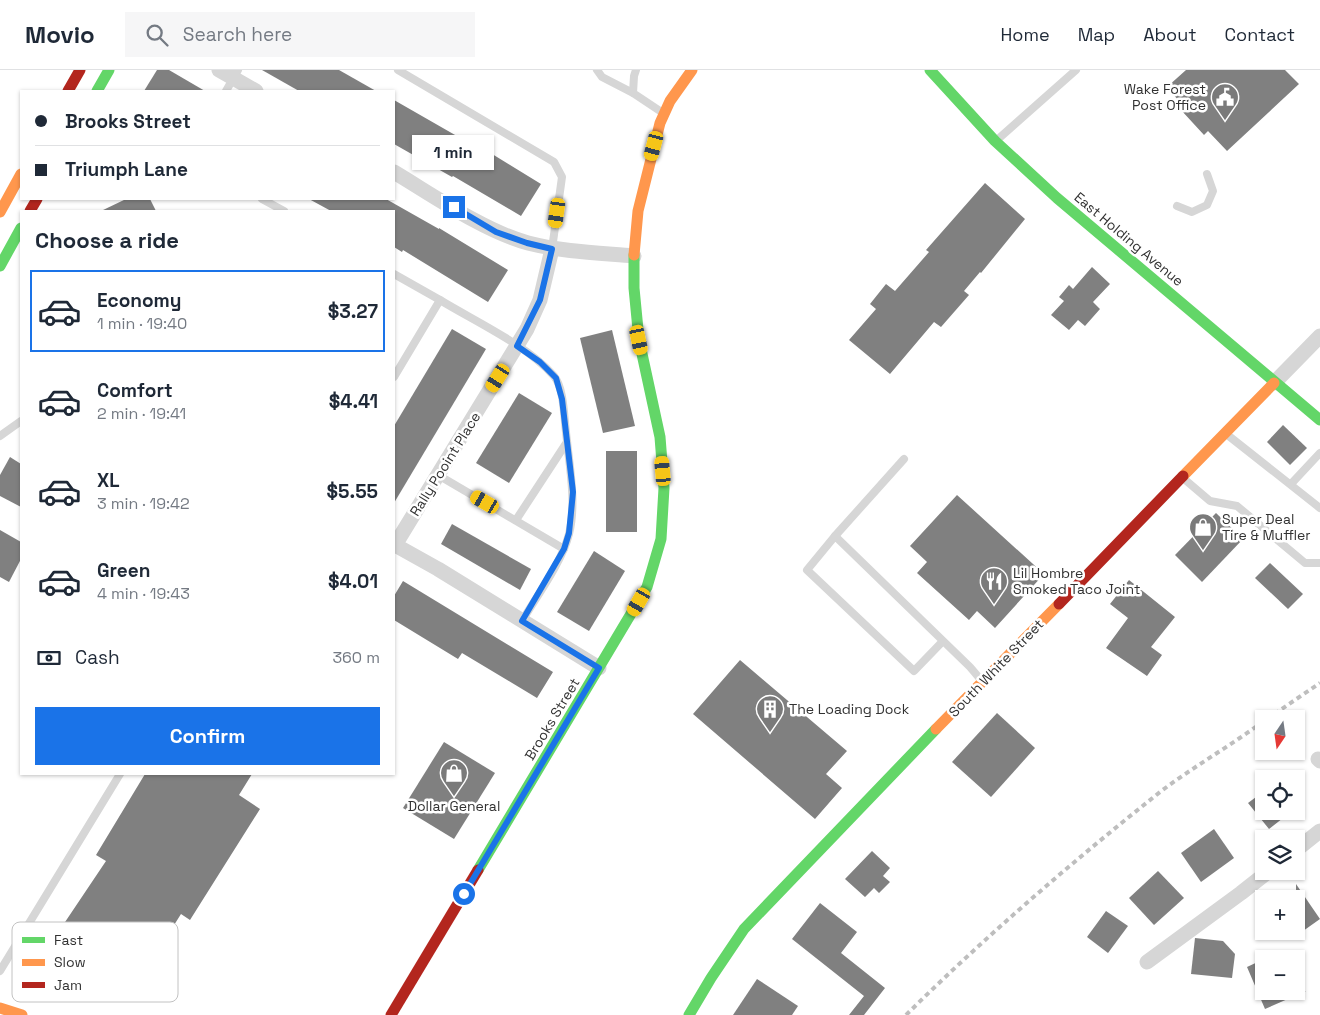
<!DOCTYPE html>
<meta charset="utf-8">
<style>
:root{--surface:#fff;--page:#f6f6f7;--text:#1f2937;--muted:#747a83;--line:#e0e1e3;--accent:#1a73e8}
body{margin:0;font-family:"Space Grotesk",sans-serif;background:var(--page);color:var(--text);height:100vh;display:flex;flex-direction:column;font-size:19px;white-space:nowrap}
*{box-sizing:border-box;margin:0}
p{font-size:16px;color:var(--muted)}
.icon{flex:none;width:28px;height:28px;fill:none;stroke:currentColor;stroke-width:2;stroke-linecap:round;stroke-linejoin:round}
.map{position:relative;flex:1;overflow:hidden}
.sheet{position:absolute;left:20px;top:140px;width:375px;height:565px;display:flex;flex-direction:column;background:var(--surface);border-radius:0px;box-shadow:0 1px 4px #0004}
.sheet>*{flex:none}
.top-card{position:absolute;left:20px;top:20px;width:375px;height:110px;border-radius:0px;box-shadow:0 1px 4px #0004;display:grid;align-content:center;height:110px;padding:0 15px;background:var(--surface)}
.needle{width:32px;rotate:193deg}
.controls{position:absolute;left:1255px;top:640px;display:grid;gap:10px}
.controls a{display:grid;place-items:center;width:50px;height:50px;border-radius:0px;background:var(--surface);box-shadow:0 1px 4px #0004;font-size:25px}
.end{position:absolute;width:22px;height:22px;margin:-11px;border:6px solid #1a73e8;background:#fff;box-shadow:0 0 0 2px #fff}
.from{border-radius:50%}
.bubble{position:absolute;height:35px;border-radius:0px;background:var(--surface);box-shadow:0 1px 4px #0004;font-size:16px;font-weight:700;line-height:35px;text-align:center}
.car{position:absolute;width:15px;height:30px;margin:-15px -8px;border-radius:6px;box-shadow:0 0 4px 1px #0007;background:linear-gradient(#f5c518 24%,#345 0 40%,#f5c518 0 76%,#345 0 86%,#f5c518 0)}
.top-card b{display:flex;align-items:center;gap:18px;height:48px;font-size:19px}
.top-card b+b{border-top:1px solid var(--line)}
.top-card i{width:12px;height:12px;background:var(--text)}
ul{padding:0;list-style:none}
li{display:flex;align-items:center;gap:15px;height:82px;margin:0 10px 8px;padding:0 5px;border:2px solid transparent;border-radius:0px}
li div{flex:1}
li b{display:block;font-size:19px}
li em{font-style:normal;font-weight:700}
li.current{border-color:var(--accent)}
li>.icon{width:45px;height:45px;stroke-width:1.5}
h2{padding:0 15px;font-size:22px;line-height:60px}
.pay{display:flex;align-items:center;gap:12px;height:55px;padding:0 15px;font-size:19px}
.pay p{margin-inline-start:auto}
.primary-button{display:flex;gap:10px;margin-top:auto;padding:10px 15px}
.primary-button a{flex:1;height:58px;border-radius:0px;background:var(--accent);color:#fff;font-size:20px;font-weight:700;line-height:58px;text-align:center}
header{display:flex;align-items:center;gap:30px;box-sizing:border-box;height:70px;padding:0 25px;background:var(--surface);border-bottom:1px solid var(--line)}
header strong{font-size:24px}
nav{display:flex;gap:28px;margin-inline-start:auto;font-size:18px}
.search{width:350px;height:45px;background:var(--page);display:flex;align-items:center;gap:12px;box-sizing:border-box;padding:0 18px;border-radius:0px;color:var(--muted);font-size:19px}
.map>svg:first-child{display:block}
.building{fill:#808080}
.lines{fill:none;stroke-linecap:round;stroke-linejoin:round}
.lane{stroke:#d6d6d6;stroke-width:8}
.street{stroke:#d6d6d6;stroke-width:15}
.fast{stroke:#63d668;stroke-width:11}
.slow{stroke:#ff974d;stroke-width:11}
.jam{stroke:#b3261e;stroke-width:11}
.rail{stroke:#bebebe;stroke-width:4;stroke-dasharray:5 4;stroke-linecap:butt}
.route{stroke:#1a73e8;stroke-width:6}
.labels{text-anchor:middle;stroke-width:5;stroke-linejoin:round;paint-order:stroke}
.poi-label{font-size:14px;fill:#323232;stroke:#fff;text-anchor:start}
.street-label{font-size:14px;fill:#323232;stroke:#fff}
.key{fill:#fff;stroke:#c2c2c2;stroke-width:1}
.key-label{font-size:14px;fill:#323232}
</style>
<header>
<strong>Movio</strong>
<div class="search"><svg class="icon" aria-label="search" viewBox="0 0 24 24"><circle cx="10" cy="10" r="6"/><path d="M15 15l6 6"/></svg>Search here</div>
<nav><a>Home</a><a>Map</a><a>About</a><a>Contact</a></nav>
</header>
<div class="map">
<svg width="1320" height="945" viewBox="0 0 1320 945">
<rect width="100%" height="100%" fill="#fff"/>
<g class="building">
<polygon points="157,0 169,0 205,21 144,21"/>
<polygon points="262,0 339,0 376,21 299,21"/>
<polygon points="1186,0 1285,0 1299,14 1227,81 1208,61 1204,65 1181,40 1184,37 1167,17"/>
<polygon points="394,30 483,81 484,79 541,114 521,146 453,106 452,107 394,74"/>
<polygon points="985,113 1025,149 981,203 980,202 964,221 969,225 941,257 934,252 890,304 849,270 876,239 870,234 886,214 895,221 929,182 926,180"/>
<polygon points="126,129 150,129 156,141 101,141"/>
<polygon points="309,129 386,129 439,159 439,158 508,200 488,232 403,180 402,182 394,177 394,141 331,141"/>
<polygon points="1092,197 1110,214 1093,232 1100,239 1085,256 1078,250 1069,260 1051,245 1064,231 1059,227 1069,215 1073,219"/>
<polygon points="452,259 486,279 394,433 394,356"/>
<polygon points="612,260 635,356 603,363 580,268"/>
<polygon points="519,323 552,343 509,413 476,393"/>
<polygon points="1283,355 1307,378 1290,395 1267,372"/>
<rect x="606" y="381" width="31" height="81"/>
<polygon points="10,387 21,394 21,437 0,426 0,405"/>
<polygon points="957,425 1044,504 995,558 977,541 969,550 917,503 927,492 910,476"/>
<polygon points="1216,443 1243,469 1202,512 1175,485"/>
<polygon points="452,454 531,499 520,520 441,474"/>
<polygon points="0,460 21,472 21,489 9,512 0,507"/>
<polygon points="594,481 625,501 589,561 557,542"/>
<polygon points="1270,493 1303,524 1288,539 1255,508"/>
<polygon points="1129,510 1175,547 1151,577 1162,585 1147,606 1106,578 1128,548 1110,534"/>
<polygon points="403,511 553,602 537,628 462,583 458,589 394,550 394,526"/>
<polygon points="740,590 847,681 826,704 842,718 815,749 693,644"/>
<polygon points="997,643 1035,678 991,727 952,692"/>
<polygon points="444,672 495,703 454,769 403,738"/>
<polygon points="145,704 252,704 239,725 260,739 190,850 181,844 139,911 59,861 106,791 96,785"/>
<polygon points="1264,721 1264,741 1292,741 1269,759 1248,733"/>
<polygon points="1214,759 1234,788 1201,812 1181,783"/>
<polygon points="872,781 890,798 883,806 890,812 879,823 874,818 865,827 845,809"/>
<polygon points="1158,801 1184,828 1154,855 1129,828"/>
<polygon points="1296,814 1320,849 1296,866"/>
<polygon points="820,833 857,862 841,883 885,918 864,945 849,945 864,926 792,869"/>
<polygon points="1106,841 1128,856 1108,883 1087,867"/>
<polygon points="1195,868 1223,871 1235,884 1232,908 1191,904"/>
<polygon points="1264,889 1264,921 1306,921 1265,939 1247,897"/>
<polygon points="757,909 798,936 792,945 733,945"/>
</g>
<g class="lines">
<g class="lane">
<polyline points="398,0 554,92 562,107 552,179"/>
<polyline points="597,0 602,7 633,23"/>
<polyline points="636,0 634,6 633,23 663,43"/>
<polyline points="226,21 238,0"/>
<polyline points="997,70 1076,0"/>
<polyline points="262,129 284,141"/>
<polyline points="1177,136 1192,142 1207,135 1213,121 1207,104"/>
<polyline points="394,204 440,230"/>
<path d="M394 307 440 230C476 252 527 275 554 306 564 318 564 347 566 362 569 394 577 433 569 464 562 492 537 526 522 551"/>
<polyline points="1225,363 1320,438"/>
<polyline points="0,366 21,351"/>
<polyline points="438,405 564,479"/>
<polyline points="1183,408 1210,431 1237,436 1305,493 1320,493"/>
<polyline points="1291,414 1320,383"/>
<polyline points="516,450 567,372"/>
<polyline points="835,466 904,389"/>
<polyline points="943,571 914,601 807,500 835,466 970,597 981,610"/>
<polyline points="0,901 120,704"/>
</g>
<g class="street">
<polyline points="219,0 256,21"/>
<path d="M394 102C434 126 484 161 528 173 563 182 599 183 634 186"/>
<polyline points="552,179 540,230 527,259 395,475 438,499 599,598"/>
<polyline points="1274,313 1320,266"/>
<polyline points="1318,689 1320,691"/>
<polyline points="1296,780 1320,761"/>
<polyline points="1147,892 1241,823 1269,801"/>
</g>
<g class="fast">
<polyline points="930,0 995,71 1057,128 1320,350"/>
<polyline points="97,21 109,0"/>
<polyline points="0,196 21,158"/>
<polyline points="478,800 647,517 661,469 664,418 660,367 639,270 634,218 634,185"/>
<polyline points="689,945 711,908 744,859 936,659"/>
</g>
<g class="slow">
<polyline points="0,142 21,104"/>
<polyline points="634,185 638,141 660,53 670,31 692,0"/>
<polyline points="1183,406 1274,313"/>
<polyline points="936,659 1059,534"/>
<polyline points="0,938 22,945"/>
</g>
<g class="jam">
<polyline points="68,21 80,0"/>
<polyline points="30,141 37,129"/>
<polyline points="1059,534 1183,406"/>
<polyline points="391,945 478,800"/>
</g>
<g class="rail">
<polyline points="1267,649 1320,613"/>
<path d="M906 945C986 866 1072 792 1160 722 1193 697 1230 676 1264 651"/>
</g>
</g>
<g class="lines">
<polyline class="route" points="454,137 496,162 527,173 552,179 540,230 517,276 540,292 556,308 562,329 573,422 569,463 564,479 522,551 599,598 464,824"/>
</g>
<defs>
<g id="civic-pin" transform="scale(1.4375)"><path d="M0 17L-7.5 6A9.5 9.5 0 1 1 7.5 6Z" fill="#7a7a7a" stroke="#fff"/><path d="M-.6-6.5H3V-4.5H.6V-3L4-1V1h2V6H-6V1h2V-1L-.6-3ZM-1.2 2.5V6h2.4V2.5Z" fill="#fff"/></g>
<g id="shop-pin" transform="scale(1.4375)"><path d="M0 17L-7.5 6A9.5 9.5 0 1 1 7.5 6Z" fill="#7a7a7a" stroke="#fff"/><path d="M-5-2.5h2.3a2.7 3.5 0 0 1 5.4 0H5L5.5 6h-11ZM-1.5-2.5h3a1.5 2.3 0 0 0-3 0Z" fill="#fff"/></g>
<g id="restaurant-pin" transform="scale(1.4375)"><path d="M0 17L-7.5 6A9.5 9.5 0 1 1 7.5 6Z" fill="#7a7a7a" stroke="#fff"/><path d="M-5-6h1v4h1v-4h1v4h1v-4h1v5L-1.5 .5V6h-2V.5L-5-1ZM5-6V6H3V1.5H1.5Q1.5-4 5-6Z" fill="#fff"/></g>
<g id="building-pin" transform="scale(1.4375)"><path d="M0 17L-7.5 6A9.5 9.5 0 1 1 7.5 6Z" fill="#7a7a7a" stroke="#fff"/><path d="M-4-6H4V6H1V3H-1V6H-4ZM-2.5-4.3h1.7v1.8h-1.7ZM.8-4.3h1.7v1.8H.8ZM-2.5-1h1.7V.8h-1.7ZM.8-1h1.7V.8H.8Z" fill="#fff"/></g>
</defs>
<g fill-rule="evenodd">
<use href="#civic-pin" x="1225" y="27"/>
<use href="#shop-pin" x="1203" y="457"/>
<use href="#restaurant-pin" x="994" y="511"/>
<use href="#building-pin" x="770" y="639"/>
<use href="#shop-pin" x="454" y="703"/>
</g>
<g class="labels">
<g class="poi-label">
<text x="1206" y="24" text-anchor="end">Wake Forest<tspan x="1206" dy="16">Post Office</tspan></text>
<text x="1222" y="454">Super Deal<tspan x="1222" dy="16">Tire &amp; Muffler</tspan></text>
<text x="1013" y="508">Lil Hombre<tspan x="1013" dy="16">Smoked Taco Joint</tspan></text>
<text x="789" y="644">The Loading Dock</text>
<text x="454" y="741" text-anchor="middle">Dollar General</text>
</g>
<g class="street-label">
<text transform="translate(1129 169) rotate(40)" y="5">East Holding Avenue</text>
<text transform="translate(445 394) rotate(-58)" y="5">Rally Pooint Place</text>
<text transform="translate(996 598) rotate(-46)" y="5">South White Street</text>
<text transform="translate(552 649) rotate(-59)" y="5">Brooks Street</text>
</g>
</g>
<rect x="12" y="852" width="166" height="80" rx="8" class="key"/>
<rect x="22" y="867" width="23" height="6" fill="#63d668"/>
<rect x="22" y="889" width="23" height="7" fill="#ff974d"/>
<rect x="22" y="912" width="23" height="6" fill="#b3261e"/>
<g class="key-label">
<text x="54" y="875">Fast</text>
<text x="54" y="897">Slow</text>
<text x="54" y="920">Jam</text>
</g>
</svg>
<div class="controls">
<a><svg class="needle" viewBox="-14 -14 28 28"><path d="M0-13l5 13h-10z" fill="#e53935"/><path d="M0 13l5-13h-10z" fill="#747a83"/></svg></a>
<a><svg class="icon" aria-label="locate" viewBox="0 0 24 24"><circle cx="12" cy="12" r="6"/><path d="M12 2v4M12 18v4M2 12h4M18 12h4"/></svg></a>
<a><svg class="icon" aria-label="layers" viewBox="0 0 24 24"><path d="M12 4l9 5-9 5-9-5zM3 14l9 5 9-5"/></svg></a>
<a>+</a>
<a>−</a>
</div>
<i class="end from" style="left:464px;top:824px"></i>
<i class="end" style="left:454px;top:137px"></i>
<div class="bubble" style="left:412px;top:65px;width:82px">1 min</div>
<i class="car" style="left:654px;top:76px;rotate:195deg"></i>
<i class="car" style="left:557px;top:143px;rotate:188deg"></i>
<i class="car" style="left:639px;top:270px;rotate:168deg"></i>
<i class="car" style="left:498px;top:308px;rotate:212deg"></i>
<i class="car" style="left:663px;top:401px;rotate:355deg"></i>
<i class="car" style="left:485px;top:432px;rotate:300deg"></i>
<i class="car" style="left:639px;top:532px;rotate:210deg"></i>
<div class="top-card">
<b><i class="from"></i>Brooks Street</b>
<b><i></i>Triumph Lane</b>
</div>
<section class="sheet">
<h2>Choose a ride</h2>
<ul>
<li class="current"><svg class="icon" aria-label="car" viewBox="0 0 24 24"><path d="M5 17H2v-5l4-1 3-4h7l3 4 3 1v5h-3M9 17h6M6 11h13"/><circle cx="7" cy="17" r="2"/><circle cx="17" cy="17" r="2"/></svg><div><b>Economy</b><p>1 min · 19:40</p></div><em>$3.27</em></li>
<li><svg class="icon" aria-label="car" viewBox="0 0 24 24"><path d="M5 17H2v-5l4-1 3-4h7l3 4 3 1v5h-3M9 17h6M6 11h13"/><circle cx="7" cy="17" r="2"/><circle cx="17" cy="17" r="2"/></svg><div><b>Comfort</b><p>2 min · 19:41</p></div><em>$4.41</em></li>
<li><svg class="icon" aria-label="car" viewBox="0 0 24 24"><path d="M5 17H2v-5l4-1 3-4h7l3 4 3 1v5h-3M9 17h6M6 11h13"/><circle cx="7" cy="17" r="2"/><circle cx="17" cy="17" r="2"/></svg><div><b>XL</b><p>3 min · 19:42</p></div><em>$5.55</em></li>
<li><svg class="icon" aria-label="car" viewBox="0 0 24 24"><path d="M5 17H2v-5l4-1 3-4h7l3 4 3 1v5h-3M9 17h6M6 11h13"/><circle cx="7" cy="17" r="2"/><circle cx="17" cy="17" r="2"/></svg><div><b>Green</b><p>4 min · 19:43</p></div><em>$4.01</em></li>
</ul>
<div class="pay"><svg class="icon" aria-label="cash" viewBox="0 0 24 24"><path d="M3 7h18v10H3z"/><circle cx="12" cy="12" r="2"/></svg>Cash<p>360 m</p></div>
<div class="primary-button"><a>Confirm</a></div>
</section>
</div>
